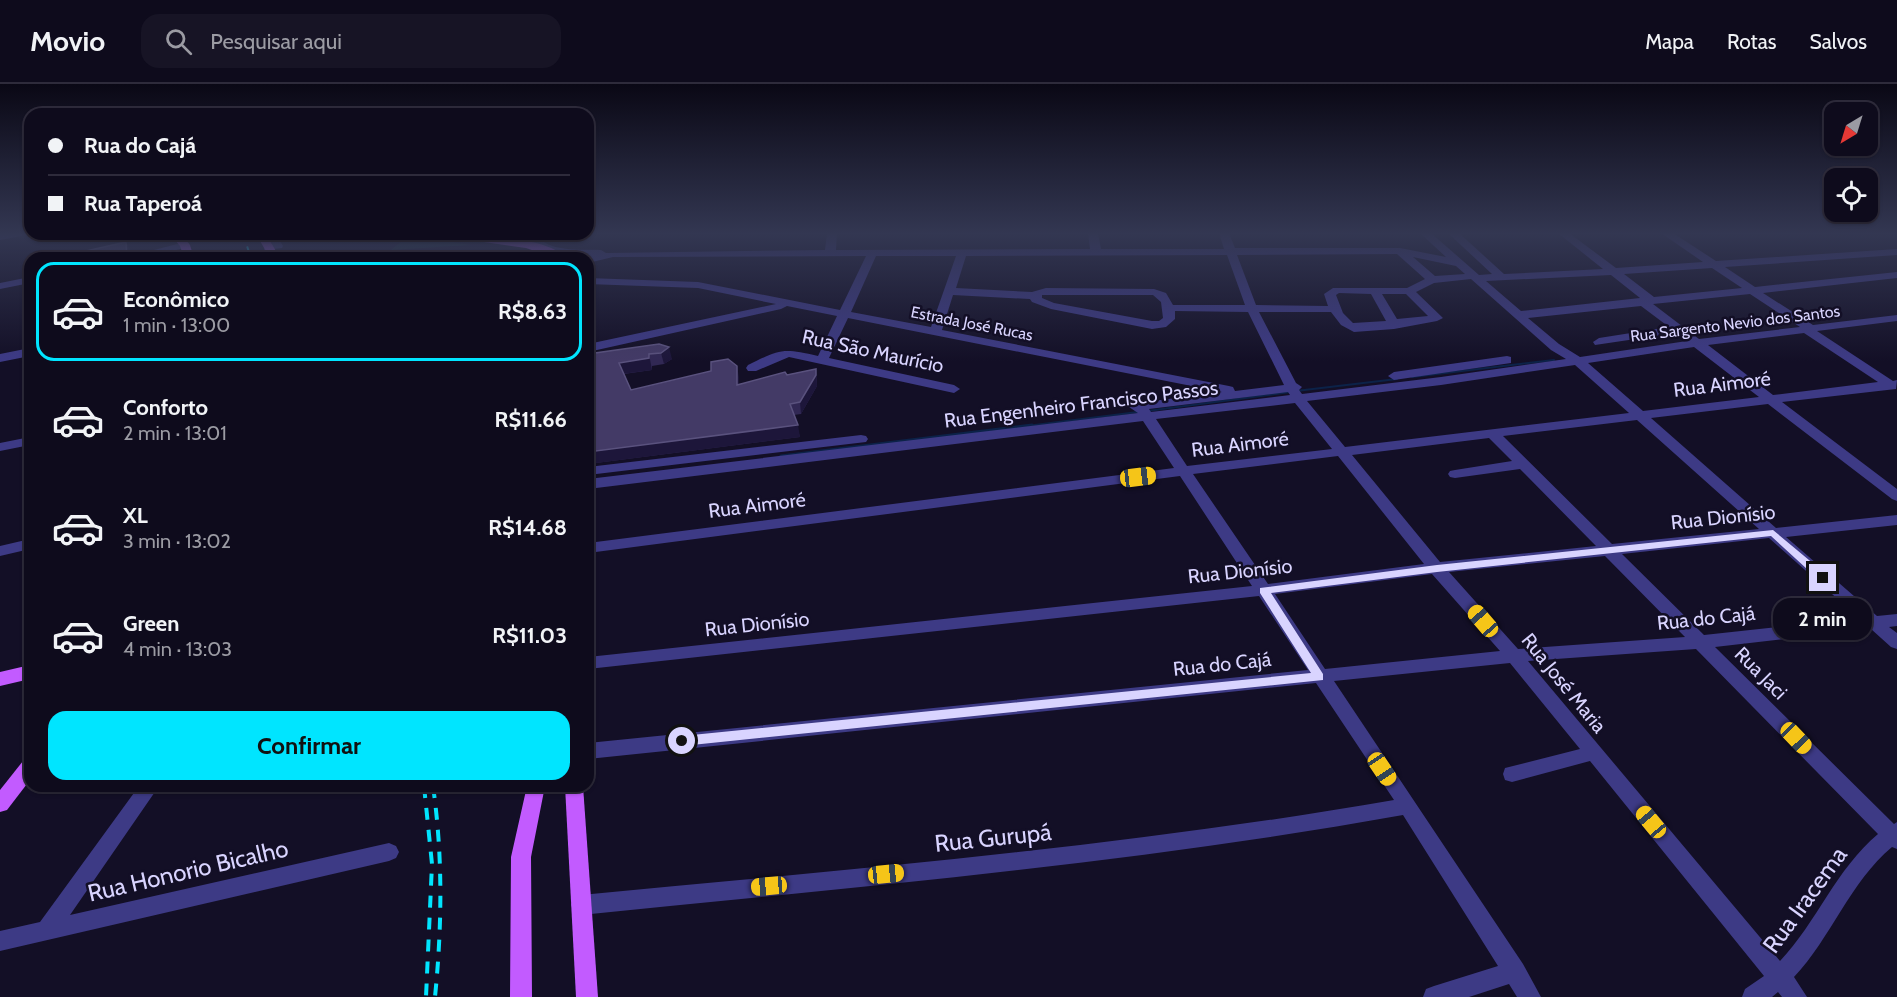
<!DOCTYPE html>
<html lang="pt">
<meta charset="utf-8">
<style>
:root{--surface:#0e0b1c;--page:#171425;--text:#f1f3f6;--muted:#9b9ba3;--line:#2e2b3b;--accent:#00e5ff}
body{margin:0;font-family:Cabin,sans-serif;background:var(--page);color:var(--text);height:100vh;display:flex;flex-direction:column;font-size:22px;white-space:nowrap}
*{box-sizing:border-box;margin:0}
p{font-size:20px;color:var(--muted)}
.icon{flex:none;width:33px;height:33px;fill:none;stroke:currentColor;stroke-width:2;stroke-linecap:round;stroke-linejoin:round}
.map{position:relative;flex:1;overflow:hidden}
.panel{position:absolute;left:24px;top:168px;width:570px;height:540px;display:flex;flex-direction:column;background:var(--surface);border-radius:18px;box-shadow:0 2px 4px #0004,0 0 0 2px var(--line)}
.panel>*{flex:none}
.guide{position:absolute;left:24px;top:24px;width:570px;height:132px;border-radius:18px;box-shadow:0 2px 4px #0004,0 0 0 2px var(--line);display:grid;align-content:center;height:132px;padding:0 24px;background:var(--surface)}
.needle{width:39px;rotate:218deg}
.tools{position:absolute;left:1824px;top:18px;display:grid;gap:12px}
.tools a{display:grid;place-items:center;width:54px;height:54px;border-radius:12px;background:var(--surface);box-shadow:0 2px 4px #0004,0 0 0 2px var(--line);font-size:30px}
.end{position:absolute;width:27px;height:27px;margin:-14px;border:8px solid #d9d4ff;background:#111;box-shadow:0 0 0 3px #111}
.from{border-radius:50%}
.bubble{position:absolute;height:42px;border-radius:18px;background:var(--surface);box-shadow:0 2px 4px #0004,0 0 0 2px var(--line);font-size:20px;font-weight:700;line-height:42px;text-align:center}
.car{position:absolute;width:18px;height:36px;margin:-18px -9px;border-radius:8px;box-shadow:0 0 4px 2px #0007;background:linear-gradient(#f5c518 24%,#345 0 40%,#f5c518 0 76%,#345 0 86%,#f5c518 0)}
.guide b{display:flex;align-items:center;gap:21px;height:57px;font-size:22px}
.guide b+b{border-top:2px solid var(--line)}
.guide i{width:15px;height:15px;background:var(--text)}
ul{padding:10px 0 0;list-style:none}
li{display:flex;align-items:center;gap:18px;height:99px;margin:0 12px 9px;padding:0 12px;border:3px solid transparent;border-radius:18px}
li div{flex:1}
li b{display:block;font-size:22px}
li em{font-style:normal;font-weight:700}
li.on{border-color:var(--accent)}
li>.icon{width:54px;height:54px;stroke-width:1.5}
.primary-button{display:flex;gap:12px;margin-top:auto;padding:12px 24px}
.primary-button a{flex:1;height:69px;border-radius:18px;background:var(--accent);color:#111;font-size:24px;font-weight:700;line-height:69px;text-align:center}
header{display:flex;align-items:center;gap:36px;box-sizing:border-box;height:84px;padding:0 30px;background:var(--surface);border-bottom:2px solid var(--line)}
header strong{font-size:28px}
nav{display:flex;gap:33px;margin-inline-start:auto;font-size:21px}
.search{width:420px;height:54px;background:var(--page);display:flex;align-items:center;gap:15px;box-sizing:border-box;padding:0 21px;border-radius:18px;color:var(--muted);font-size:22px}
.map>svg:first-child{display:block}
.green{fill:#12302f}
.lines{fill:none;stroke-linecap:round;stroke-linejoin:round}
.stream-far1{stroke:#0c2248;stroke-width:2}
.stream{stroke:#0c2248;stroke-width:3}
.minor{fill:#3d3a85;fill-rule:evenodd}
.major{fill:#c25bff;fill-rule:evenodd}
.rail-far1{stroke:#00e5ff;stroke-width:2;stroke-dasharray:7 6;stroke-linecap:butt}
.rail{stroke:#00e5ff;stroke-width:4;stroke-dasharray:12 10;stroke-linecap:butt}
.wall{fill:#312854}
.shaded-wall{fill:#1d163a}
.building{fill:#433a66;stroke:#5a527e;stroke-width:1.5}
.route{fill:#d9d4ff}
.labels{text-anchor:middle;stroke-width:5;stroke-linejoin:round;paint-order:stroke}
.far-street-label{font-size:16px;fill:#d9d4ff;stroke:#130f26}
.street-label{font-size:20px;fill:#d9d4ff;stroke:#130f26}
.near-street-label{font-size:24px;fill:#d9d4ff;stroke:#130f26}
</style>
<header>
<strong>Movio</strong>
<div class="search"><svg class="icon" aria-label="search" viewBox="0 0 24 24"><circle cx="10" cy="10" r="6"/><path d="M15 15l6 6"/></svg>Pesquisar aqui</div>
<nav><a>Mapa</a><a>Rotas</a><a>Salvos</a></nav>
</header>
<div class="map">
<svg width="1897" height="913" viewBox="0 0 1897 913">
<rect width="100%" height="100%" fill="#130f26"/>
<polygon class="green" points="407,153 415,155 422,153 470,161 391,166"/>
<g class="lines">
<g class="stream-far1">
<polyline points="1412,293 1554,276"/>
<polyline points="1296,307 1397,295"/>
<polyline points="1147,327 1290,308"/>
<polyline points="1019,343 1138,328"/>
</g>
<polyline class="stream" points="781,372 1032,341"/>
<g class="minor">
<polygon points="30,149 33,150 0,156 0,150"/>
<path d="M827 149H837L836 166 1090 165 1088 149H1098L1101 165H1224L1219 149H1229L1235 164H1400L1446 173 1420 149H1431L1479 191 1492 190 1448 149H1459L1504 190 1603 185 1558 149H1569L1616 184 1703 178 1661 149H1673L1716 177 1897 165V171L1725 183 1755 203 1897 188V194L1763 209 1813 241 1897 231V237L1817 247 1893 297 1897 296 1896 305 1782 318 1897 405V417L1892 415 1768 320 1651 334 1776 444 1897 431V441L1786 453 1877 532 1897 530V542L1889 543 1897 549V565L1891 563 1871 545 1715 563 1894 740 1897 738V765L1892 763C1850 798 1831 854 1794 893L1807 913H1782L1778 908 1772 913H1742L1745 905 1764 892 1590 677 1512 698 1505 696 1503 690 1505 684 1580 665 1510 579 1334 597 1523 880 1541 913H1517L1509 900 1469 913H1423L1426 905 1434 902 1498 882 1403 731C1131 780 856 803 581 831L574 828 571 821 574 814 581 811C853 785 1124 763 1394 716L1316 599 588 675V659L1308 586 1259 512 588 585V573L1252 502 1180 392 588 469V459L1174 384 1143 337 588 405V395L1138 329 1129 323 1130 320 1222 308 848 234 829 274 954 301 960 305 954 309 789 273 756 287H748L746 284 748 281C781 265 782 264 818 272L837 232 787 222 781 225 588 268V260L776 220 698 204 588 200V194L698 198 840 226 866 172 613 173 588 179V174H584L592 172C568 171 540 172 526 150H536C548 169 581 165 601 166L606 169 825 166ZM1397 170 1425 195 1407 204H1333L1324 210 1328 222 1256 221 1237 171ZM1227 171 1245 221H1173L1166 209 1154 205 1046 204 1032 208 956 204 966 172ZM876 172H956L931 243 851 228ZM1413 173 1456 182 1465 190 1435 192ZM1712 184 1742 204 1654 213 1624 190ZM1611 191 1640 214 1521 227 1486 197ZM1471 195 1551 266 1566 275 1441 293 1302 310 1299 306 1302 303 1296 299 1259 228H1331L1341 241 1354 248 1394 245 1437 237 1443 234 1416 208 1434 199ZM1339 209 1371 210 1386 237 1353 239 1343 229 1336 211ZM1382 210H1406L1428 232 1397 235ZM1750 210 1800 243 1699 255 1653 220ZM953 211 1030 215 1032 218 1051 225 1152 245 1166 243 1175 235V227L1248 228 1284 301 1235 307 1233 303 1229 302 942 246ZM1042 211H1153L1161 218 1163 234 1159 237H1152L1054 219 1042 214ZM1641 222 1669 243 1599 254 1593 258 1595 261 1676 249 1687 257 1580 273 1559 260 1528 234ZM1804 249 1878 298 1773 311 1708 261ZM1694 263 1759 313 1643 327 1588 279ZM1575 281 1629 329 1345 363 1307 317 1441 301ZM1288 308 1290 311 1151 328 1149 325ZM1295 319 1332 365 1187 382 1156 335ZM1637 336 1759 445 1612 460 1503 352ZM1489 354 1512 377 1455 386 1450 387 1448 390 1450 393 1455 394 1520 385 1596 462 1440 478 1352 371ZM1338 372 1424 480 1268 500 1193 390ZM1769 454 1859 534 1704 551 1622 470ZM1605 472 1685 553 1518 565 1449 488ZM1432 490 1500 567 1325 585 1275 510ZM1696 565 1878 750C1836 785 1817 838 1780 877L1528 577Z"/>
<polygon points="266,150 276,150 283,162 282,164 264,166 264,162 272,160"/>
<polygon points="484,150 517,150 512,153 476,157 471,154"/>
<polygon points="185,158 189,159 189,163 142,174 123,174"/>
<polygon points="30,193 30,199 0,205 0,199"/>
<polygon points="30,264 30,272 0,278 0,270"/>
<polygon points="1507,272 1511,273 1511,279 1394,296 1388,292 1394,288"/>
<polygon points="861,351 866,352 868,355 866,358 588,391 588,383"/>
<polygon points="30,353 30,361 0,367 0,359"/>
<polygon points="30,455 30,465 0,472 0,462"/>
<polygon points="139,702 159,702 70,831 389,759 396,762 399,768 396,774 389,777 0,867 0,847 40,838"/>
</g>
<g class="major">
<polygon points="170,150 181,150 190,161 194,174 184,174 180,162"/>
<polygon points="256,150 266,150 280,174 270,174"/>
<path d="M444 150C474 150 546 152 567 174H555L526 164 449 153Z"/>
<polygon points="511,167 538,174 447,174 452,171"/>
<polygon points="30,581 30,595 0,602 0,588"/>
<polygon points="30,674 30,696 7,726 0,728 0,706 23,677"/>
<polygon points="527,702 545,702 531,773 532,913 510,913 511,773"/>
<polygon points="565,702 583,702 598,913 576,913"/>
</g>
<polyline class="rail-far1" points="243,150 251,174"/>
<g class="rail">
<polyline points="424,702 432,780 426,913"/>
<path d="M433 702C443 773 442 842 435 913"/>
</g>
</g>
<polygon class="wall" points="659,260 672,275 664,280 652,282 652,286 624,290 631,306 739,293 739,300 816,285 817,302 801,330 794,331 800,353 588,380 588,299"/>
<g class="shaded-wall">
<polygon points="126,158 135,174 127,174"/>
<polygon points="669,263 672,275 664,280 661,269"/>
<polygon points="649,270 652,286 622,290 619,279"/>
<polygon points="737,282 739,293 739,313 737,301"/>
<polygon points="816,285 817,302 801,330 800,318"/>
<polygon points="798,341 800,353 588,380 588,368"/>
</g>
<g class="building">
<polygon points="126,158 127,174 55,174"/>
<polygon points="659,260 669,263 661,269 649,270 649,274 619,279 631,306 711,287 711,278 728,275 737,282 737,301 785,288 787,291 816,285 816,291 800,318 790,320 798,341 588,368 588,299 589,299 588,293 588,270"/>
</g>
<linearGradient id="sky" x2="0" y2="1"><stop stop-color="#0a0815"/><stop offset="0.54" stop-color="#333752"/><stop offset="1" stop-color="#333752" stop-opacity="0"/></linearGradient>
<rect width="1897" height="277" fill="url(#sky)"/>
<polygon class="route" points="1773,446 1827,491 1827,496 1819,496 1771,452 1437,488 1271,509 1323,590 1323,596 682,662 676,657 682,652 1311,589 1260,509 1260,504 1437,481"/>
<g class="labels">
<g class="far-street-label">
<text transform="translate(972 239) rotate(11)" y="6">Estrada José Rucas</text>
<text transform="translate(1735 239) rotate(-7)" y="6">Rua Sargento Nevio dos Santos</text>
</g>
<g class="street-label">
<text transform="translate(873 267) rotate(12)" y="7">Rua São Maurício</text>
<text transform="translate(1722 300) rotate(-7)" y="7">Rua Aimoré</text>
<text transform="translate(1081 320) rotate(-7)" y="7">Rua Engenheiro Francisco Passos</text>
<text transform="translate(1240 360) rotate(-7)" y="7">Rua Aimoré</text>
<text transform="translate(757 421) rotate(-7)" y="7">Rua Aimoré</text>
<text transform="translate(1723 433) rotate(-6)" y="7">Rua Dionísio</text>
<text transform="translate(1240 487) rotate(-6)" y="7">Rua Dionísio</text>
<text transform="translate(1706 534) rotate(-6)" y="7">Rua do Cajá</text>
<text transform="translate(757 540) rotate(-6)" y="7">Rua Dionísio</text>
<text transform="translate(1222 580) rotate(-6)" y="7">Rua do Cajá</text>
<text transform="translate(1761 589) rotate(45)" y="7">Rua Jaci</text>
<text transform="translate(1564 599) rotate(51)" y="7">Rua José Maria</text>
</g>
<g class="near-street-label">
<text transform="translate(993 754) rotate(-6)" y="8">Rua Gurupá</text>
<text transform="translate(188 787) rotate(-13)" y="8">Rua Honorio Bicalho</text>
<text transform="translate(1805 816) rotate(-54)" y="8">Rua Iracema</text>
</g>
</g>
</svg>
<div class="tools">
<a><svg class="needle" viewBox="-14 -14 28 28"><path d="M0-13l5 13h-10z" fill="#e53935"/><path d="M0 13l5-13h-10z" fill="#9b9ba3"/></svg></a>
<a><svg class="icon" aria-label="locate" viewBox="0 0 24 24"><circle cx="12" cy="12" r="6"/><path d="M12 2v4M12 18v4M2 12h4M18 12h4"/></svg></a>
</div>
<i class="end from" style="left:682px;top:657px"></i>
<i class="end" style="left:1823px;top:494px"></i>
<div class="bubble" style="left:1773px;top:514px;width:99px">2 min</div>
<i class="car" style="left:1138px;top:393px;rotate:83deg"></i>
<i class="car" style="left:1483px;top:537px;rotate:319deg"></i>
<i class="car" style="left:1796px;top:654px;rotate:136deg"></i>
<i class="car" style="left:1382px;top:685px;rotate:146deg"></i>
<i class="car" style="left:1651px;top:738px;rotate:320deg"></i>
<i class="car" style="left:886px;top:790px;rotate:84deg"></i>
<i class="car" style="left:769px;top:802px;rotate:265deg"></i>
<div class="guide">
<b><i class="from"></i>Rua do Cajá</b>
<b><i></i>Rua Taperoá</b>
</div>
<section class="panel">
<ul>
<li class="on"><svg class="icon" aria-label="car" viewBox="0 0 24 24"><path d="M5 17H2v-5l4-1 3-4h7l3 4 3 1v5h-3M9 17h6M6 11h13"/><circle cx="7" cy="17" r="2"/><circle cx="17" cy="17" r="2"/></svg><div><b>Econômico</b><p>1 min · 13:00</p></div><em>R$8.63</em></li>
<li><svg class="icon" aria-label="car" viewBox="0 0 24 24"><path d="M5 17H2v-5l4-1 3-4h7l3 4 3 1v5h-3M9 17h6M6 11h13"/><circle cx="7" cy="17" r="2"/><circle cx="17" cy="17" r="2"/></svg><div><b>Conforto</b><p>2 min · 13:01</p></div><em>R$11.66</em></li>
<li><svg class="icon" aria-label="car" viewBox="0 0 24 24"><path d="M5 17H2v-5l4-1 3-4h7l3 4 3 1v5h-3M9 17h6M6 11h13"/><circle cx="7" cy="17" r="2"/><circle cx="17" cy="17" r="2"/></svg><div><b>XL</b><p>3 min · 13:02</p></div><em>R$14.68</em></li>
<li><svg class="icon" aria-label="car" viewBox="0 0 24 24"><path d="M5 17H2v-5l4-1 3-4h7l3 4 3 1v5h-3M9 17h6M6 11h13"/><circle cx="7" cy="17" r="2"/><circle cx="17" cy="17" r="2"/></svg><div><b>Green</b><p>4 min · 13:03</p></div><em>R$11.03</em></li>
</ul>
<div class="primary-button"><a>Confirmar</a></div>
</section>
</div>
